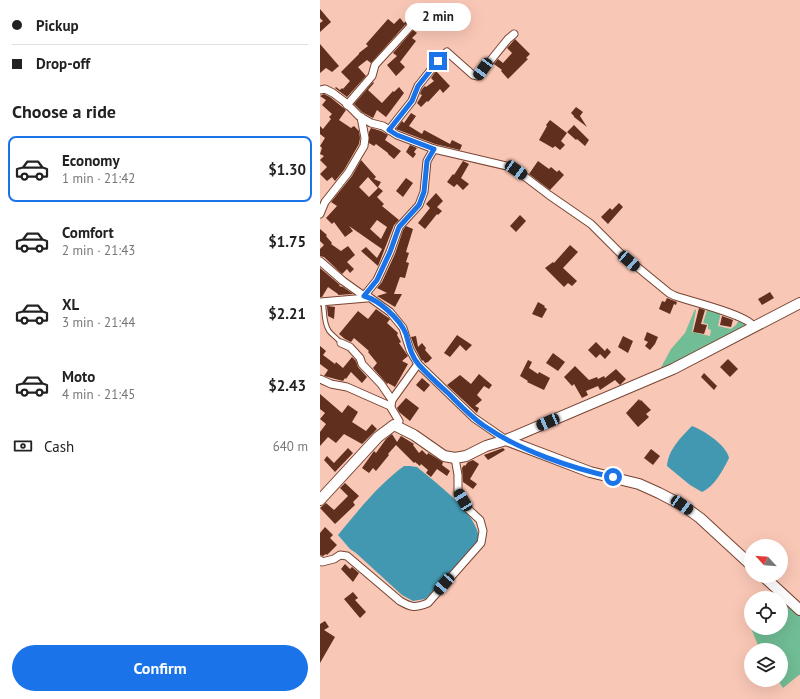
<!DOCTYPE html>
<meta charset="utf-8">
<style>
:root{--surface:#fff;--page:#f6f6f6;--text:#222;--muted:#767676;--line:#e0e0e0;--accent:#1a73e8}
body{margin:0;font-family:"PT Sans",sans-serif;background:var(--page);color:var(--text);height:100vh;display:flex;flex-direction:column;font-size:15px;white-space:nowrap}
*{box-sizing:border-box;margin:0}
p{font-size:13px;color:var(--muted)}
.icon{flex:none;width:22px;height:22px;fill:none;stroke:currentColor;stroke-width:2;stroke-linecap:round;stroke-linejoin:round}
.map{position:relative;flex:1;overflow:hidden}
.sheet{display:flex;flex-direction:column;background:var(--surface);width:320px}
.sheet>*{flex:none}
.banner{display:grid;align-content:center;height:88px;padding:0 12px;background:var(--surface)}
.needle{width:26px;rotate:296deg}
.buttons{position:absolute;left:424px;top:539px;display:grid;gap:8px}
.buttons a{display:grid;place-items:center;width:44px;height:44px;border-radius:50%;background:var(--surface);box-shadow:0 4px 16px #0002;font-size:20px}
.end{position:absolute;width:18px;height:18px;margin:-9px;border:5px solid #1a73e8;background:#fff;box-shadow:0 0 0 2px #fff}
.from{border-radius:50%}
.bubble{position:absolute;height:28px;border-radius:14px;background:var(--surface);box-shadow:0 4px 16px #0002;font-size:13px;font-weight:800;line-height:28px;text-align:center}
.car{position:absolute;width:12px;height:24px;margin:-12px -6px;border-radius:5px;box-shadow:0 0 3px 1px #0007;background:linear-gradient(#222 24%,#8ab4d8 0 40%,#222 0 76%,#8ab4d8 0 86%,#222 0)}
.banner b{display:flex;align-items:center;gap:14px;height:38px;font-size:15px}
.banner b+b{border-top:1px solid var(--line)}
.banner i{width:10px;height:10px;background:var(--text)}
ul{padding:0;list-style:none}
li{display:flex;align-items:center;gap:12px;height:66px;margin:0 8px 6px;padding:0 4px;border:2px solid transparent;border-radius:8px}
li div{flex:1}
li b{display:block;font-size:15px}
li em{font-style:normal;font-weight:800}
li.current{border-color:var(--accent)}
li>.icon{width:36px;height:36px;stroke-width:1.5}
h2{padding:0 12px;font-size:18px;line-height:48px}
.pay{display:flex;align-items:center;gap:10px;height:44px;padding:0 12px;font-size:15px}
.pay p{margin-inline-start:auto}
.button{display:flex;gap:8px;margin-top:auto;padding:8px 12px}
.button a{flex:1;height:46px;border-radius:24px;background:var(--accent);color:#fff;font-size:16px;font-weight:800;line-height:46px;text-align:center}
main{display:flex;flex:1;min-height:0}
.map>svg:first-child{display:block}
.green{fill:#71bd95}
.water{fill:#4198b0}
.building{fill:#612f1e;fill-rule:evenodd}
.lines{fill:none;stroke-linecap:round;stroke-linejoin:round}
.lane-casing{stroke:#784432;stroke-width:5.5}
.street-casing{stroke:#784432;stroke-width:9}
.secondary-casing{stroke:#784432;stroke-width:12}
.lane{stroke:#fff;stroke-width:3.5}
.street{stroke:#fff;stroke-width:7}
.secondary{stroke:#fff;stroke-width:10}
.route{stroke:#1a73e8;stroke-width:5}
</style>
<main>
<section class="sheet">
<div class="banner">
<b><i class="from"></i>Pickup</b>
<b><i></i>Drop-off</b>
</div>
<h2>Choose a ride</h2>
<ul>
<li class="current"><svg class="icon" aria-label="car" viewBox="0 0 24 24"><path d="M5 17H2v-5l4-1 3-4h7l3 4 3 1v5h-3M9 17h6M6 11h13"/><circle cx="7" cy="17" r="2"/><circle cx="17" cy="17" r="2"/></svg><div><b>Economy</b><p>1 min · 21:42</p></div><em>$1.30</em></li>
<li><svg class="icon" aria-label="car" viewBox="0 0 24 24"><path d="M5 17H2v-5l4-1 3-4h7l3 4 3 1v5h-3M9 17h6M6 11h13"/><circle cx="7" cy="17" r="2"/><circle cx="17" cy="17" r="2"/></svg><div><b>Comfort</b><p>2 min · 21:43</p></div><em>$1.75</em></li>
<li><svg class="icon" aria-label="car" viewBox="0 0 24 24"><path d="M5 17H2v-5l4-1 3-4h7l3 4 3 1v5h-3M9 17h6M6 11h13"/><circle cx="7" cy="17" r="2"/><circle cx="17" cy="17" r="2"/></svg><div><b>XL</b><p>3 min · 21:44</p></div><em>$2.21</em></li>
<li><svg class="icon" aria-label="car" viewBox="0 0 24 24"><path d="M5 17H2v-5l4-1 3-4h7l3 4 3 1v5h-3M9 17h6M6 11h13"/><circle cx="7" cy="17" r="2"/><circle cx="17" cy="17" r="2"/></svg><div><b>Moto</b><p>4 min · 21:45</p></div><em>$2.43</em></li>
</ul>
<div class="pay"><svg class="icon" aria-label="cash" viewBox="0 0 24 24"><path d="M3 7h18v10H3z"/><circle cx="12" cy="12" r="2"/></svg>Cash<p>640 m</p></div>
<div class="button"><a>Confirm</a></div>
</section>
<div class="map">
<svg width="480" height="699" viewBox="0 0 480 699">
<rect width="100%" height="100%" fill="#f9c7b6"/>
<g class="green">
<polygon points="375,309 376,310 372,332 390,336 391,330 388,329 388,324 383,323 387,310 401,312 398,326 411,329 416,325 421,316 429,320 428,328 338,373 351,349 365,333"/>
<polygon points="457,594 480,616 480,675 479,675 463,688 458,680 461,680 461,650 440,650 431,628 461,628 461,598 451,598"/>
</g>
<g class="water">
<path d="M372 426C385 431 406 445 409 458 403 470 394 487 382 492L370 485 347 466C348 450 361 437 372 426Z"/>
<path d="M84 466H90L97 467C116 483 148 506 157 530 159 535 158 540 156 545L116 589 105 599 93 601 82 595 36 553 30 549 18 535C38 511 58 485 84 466Z"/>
</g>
<g class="building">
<polygon points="0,9 11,22 0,32 0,23 3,21 0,18"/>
<polygon points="99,9 104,15 93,25 90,23 85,25 51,63 47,60 38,67 46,76 27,97 15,88 16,87 20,90 22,88 23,89 30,81 21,72 39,54 39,53 48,46 46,44 68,19 74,24 80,18 84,23"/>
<polygon points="93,30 97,33 92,38 96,41 80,62 85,67 76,76 67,65 77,56 73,53"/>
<polygon points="195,39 210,54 206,58 208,59 188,79 181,71 182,70 174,64 178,59 183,63 192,53 187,48"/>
<polygon points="0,44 19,66 12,72 6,68 0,73"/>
<polygon points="116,71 130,86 123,93 120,89 108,102 107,101 101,107 97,103 102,95 100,94 102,89 105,86 106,87 114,81 111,78"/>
<polygon points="53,82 54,83 48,90 62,103 73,91 74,92 79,87 84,93 66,117 57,110 53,118 42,112 34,104"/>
<polygon points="4,94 10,97 26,110 19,120 31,128 34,126 39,131 40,138 39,144 24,170 15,181 12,177 7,181 0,174 7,167 0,160 4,156 0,154 2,148 0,146 5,138 0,134 0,126 3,129 11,119 9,117 12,114 2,105 6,100 0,96"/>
<polygon points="256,107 263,112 260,116 267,127 254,117 254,116 251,113"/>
<polygon points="91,113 96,116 89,126 102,134 104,130 130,144 132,140 142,145 140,150 115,144 76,129 82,121 84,123"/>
<polygon points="230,120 247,133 241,141 245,145 240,150 235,146 233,148 219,140 227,126 226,125"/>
<polygon points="254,125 269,140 265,146 257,139 256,140 247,132"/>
<polygon points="51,128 61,131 68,135 65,140 81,151 74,159 68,154 68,153 56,144 54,146 49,143 49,132"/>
<polygon points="90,145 97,148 94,152 96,154 93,158 86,152"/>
<path d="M41 160 56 177 54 179 61 182 58 187 63 191 57 197 64 204 62 206 79 220 74 225 58 266 41 251 46 247 57 258 62 249 29 226 33 231 25 237 14 222 12 224 6 218 17 206 11 202 32 176ZM48 177 58 188 49 197 39 187ZM57 220 67 227 61 239 50 229Z"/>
<polygon points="143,161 149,164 141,178 149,184 143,190 137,184 134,187 127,182 133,174 134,175"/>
<polygon points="218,161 229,169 231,167 237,172 239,170 244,175 230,190 209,174"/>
<polygon points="86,178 93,183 83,197 76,191"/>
<polygon points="116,193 123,201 117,207 122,211 118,215 117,214 105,229 98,223 110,208 106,204"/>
<polygon points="299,203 303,207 288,224 281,217 290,208 292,210"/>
<polygon points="200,215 206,221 196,232 190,226"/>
<polygon points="86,226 93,229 86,252 89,253 86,262 89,263 85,278 80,277 74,294 82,294 75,307 57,296 67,293 57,288 62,282 75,254 83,230"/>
<polygon points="0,229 7,235 6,236 12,243 11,244 21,251 28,246 35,255 27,262 34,269 30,273 27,269 22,274 4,257 0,256 0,249 4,245 0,241"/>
<polygon points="250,245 258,252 243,268 257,281 252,286 248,283 244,287 225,268 233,262 234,263"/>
<polygon points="0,268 20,285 19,286 23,287 33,294 18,295 18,294 8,287 2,297 0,297"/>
<polygon points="450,292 454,298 442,305 438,299"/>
<polygon points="347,298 357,302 356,305 354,304 350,314 339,309 342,301 345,302"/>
<polygon points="218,302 225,306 224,307 227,309 222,318 212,314"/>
<polygon points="7,306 15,307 14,319 8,316"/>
<polygon points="379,308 385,310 381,324 387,325 384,334 373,332"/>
<polygon points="56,309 70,319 67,323 78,333 77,335 81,342 79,343 88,356 82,361 88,364 75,387 68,383 67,384 53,368 57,363 48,352 49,351 34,338 31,342 25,339 19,334 38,311 48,319"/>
<polygon points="402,316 413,320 411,327 400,325"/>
<polygon points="327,332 338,337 335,344 330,350 325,346 328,342 324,340"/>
<polygon points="137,335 152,345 146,351 140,345 130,357 124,353"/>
<polygon points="96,336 98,347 102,343 106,348 105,350 112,358 108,362 105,363 103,360 102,361 95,348 91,337"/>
<polygon points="303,336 313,341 308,353 298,347"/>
<polygon points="276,342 285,351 287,348 291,352 285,359 280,354 276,358 268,350"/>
<polygon points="0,346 6,351 3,355 15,364 16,362 23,368 32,357 36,361 38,367 47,377 42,383 31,372 26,379 25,378 23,381 4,376 8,370 0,364"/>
<polygon points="233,353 245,362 238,371 226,363"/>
<polygon points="408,359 418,369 410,377 400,367"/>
<polygon points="208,360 212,362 209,368 218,374 219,372 230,378 224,390 207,382 208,381 200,376"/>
<polygon points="255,366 269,380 277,377 278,379 284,376 285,378 296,369 306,379 300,385 295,380 280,390 278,386 266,391 268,395 262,398 254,384 252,386 244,377"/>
<polygon points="384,373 397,386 394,390 381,377"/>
<polygon points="159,374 172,385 169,389 164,386 157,395 162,400 155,406 159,408 157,413 127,385 140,375 151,384"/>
<polygon points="102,378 110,385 104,392 96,385"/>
<polygon points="0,394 22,413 28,405 38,412 32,422 46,431 52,424 57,429 42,444 24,434 16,443 8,437 0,446 0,432 6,424 0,419 5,413 0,409"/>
<polygon points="86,398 99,408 90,421 79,412 77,408"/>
<polygon points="319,399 320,401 321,400 331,410 326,414 329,417 318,427 306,413"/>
<polygon points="72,434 77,442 81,436 94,444 93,445 99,453 102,450 107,455 108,453 123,462 122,465 130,471 127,476 117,469 111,477 106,473 108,470 101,464 100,466 95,462 94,463 76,445 68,454 69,455 56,471 53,468 49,473 42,468 54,451 56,453 66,439"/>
<polygon points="28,448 33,453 15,472 4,460 7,456 14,463"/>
<polygon points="183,448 185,450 168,460 164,455"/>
<polygon points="331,449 340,456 333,465 324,458"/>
<polygon points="153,460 159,464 150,479 157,484 153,489 143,482 142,468 144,465 145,466 148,462"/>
<polygon points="25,483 39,496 33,502 35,505 15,524 0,508 6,503 14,510 28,496 20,488"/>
<polygon points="5,527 13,535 10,538 17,545 7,555 6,554 3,556 0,555 0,533"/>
<polygon points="25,564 30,569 32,567 39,573 33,582 21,569"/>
<polygon points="33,592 38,598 35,600 46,612 40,618 24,599"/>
<polygon points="5,621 9,627 4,630 15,637 0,663 0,624"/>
</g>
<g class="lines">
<g class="lane-casing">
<path id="lane" d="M3 302C5 312 3 322 9 331 12 335 17 338 21 343"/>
</g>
<g class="street-casing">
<g id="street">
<path d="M0 90 5 89 13 93 25 102 39 116 51 123 63 126 77 135 114 149 191 167 196 170 229 195 271 224 299 252 349 293 355 296C369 301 429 315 434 327"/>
<polyline points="27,105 52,76 55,65 89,28"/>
<polyline points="69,130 92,101 98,86 118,61 127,52 153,75 158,76 188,39 194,34"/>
<polyline points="0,214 5,202 28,173 44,146 45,138 41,117"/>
<polyline points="0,261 23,281 44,296 49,297 70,312 83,328 90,350 98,364 154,418 186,440"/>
<polyline points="44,296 57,280 70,252 79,227 99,205 104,192 107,161 114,149"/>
<polyline points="0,302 47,298"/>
<polyline points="21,343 30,347 40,358 42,364 61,384 72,400 71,406"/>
<polyline points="0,379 11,384 27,387 70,406 79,421 74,425"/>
<polyline points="72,400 98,364"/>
<path d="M0 560 2 562 14 559 20 555 27 556 80 601C92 608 95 608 108 603L161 543 163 531 160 520 148 509 138 492V475L135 458"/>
</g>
</g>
<g class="secondary-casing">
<g id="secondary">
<polyline points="186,440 270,472 319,484 339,493 362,505 380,518 431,565"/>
<polyline points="0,500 58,437 74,425 94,435 124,456 135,458 146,456 166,446 186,440 353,369 480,303"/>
<polyline points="443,576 480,610"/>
</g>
</g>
<use href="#lane" class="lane"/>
<use href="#street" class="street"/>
<use href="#secondary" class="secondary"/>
</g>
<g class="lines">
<path class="route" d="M118 61 98 86 92 101 69 130 77 135 114 149 107 161 104 192 99 205 79 227 70 252 57 280 44 296C59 300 80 319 86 334 89 345 91 356 99 365 108 375 119 385 129 394 141 406 152 418 166 427 199 450 253 469 293 477"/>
</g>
</svg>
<div class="buttons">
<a><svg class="needle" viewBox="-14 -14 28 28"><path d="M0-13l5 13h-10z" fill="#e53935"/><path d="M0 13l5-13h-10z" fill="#767676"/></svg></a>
<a><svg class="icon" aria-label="locate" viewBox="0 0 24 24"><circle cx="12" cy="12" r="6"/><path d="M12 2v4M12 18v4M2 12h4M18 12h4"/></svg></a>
<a><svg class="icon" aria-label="layers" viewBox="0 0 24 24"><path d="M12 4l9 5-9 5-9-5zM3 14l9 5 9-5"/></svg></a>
</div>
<i class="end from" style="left:293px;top:477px"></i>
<i class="end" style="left:118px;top:61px"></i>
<div class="bubble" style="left:85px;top:3px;width:66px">2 min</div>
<i class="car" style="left:163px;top:69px;rotate:216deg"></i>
<i class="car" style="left:196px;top:170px;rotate:125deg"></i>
<i class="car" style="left:309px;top:261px;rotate:131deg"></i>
<i class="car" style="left:228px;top:422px;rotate:247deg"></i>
<i class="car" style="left:143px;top:500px;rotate:329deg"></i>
<i class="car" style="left:362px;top:505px;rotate:125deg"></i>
<i class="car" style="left:124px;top:584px;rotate:221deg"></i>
</div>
</main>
